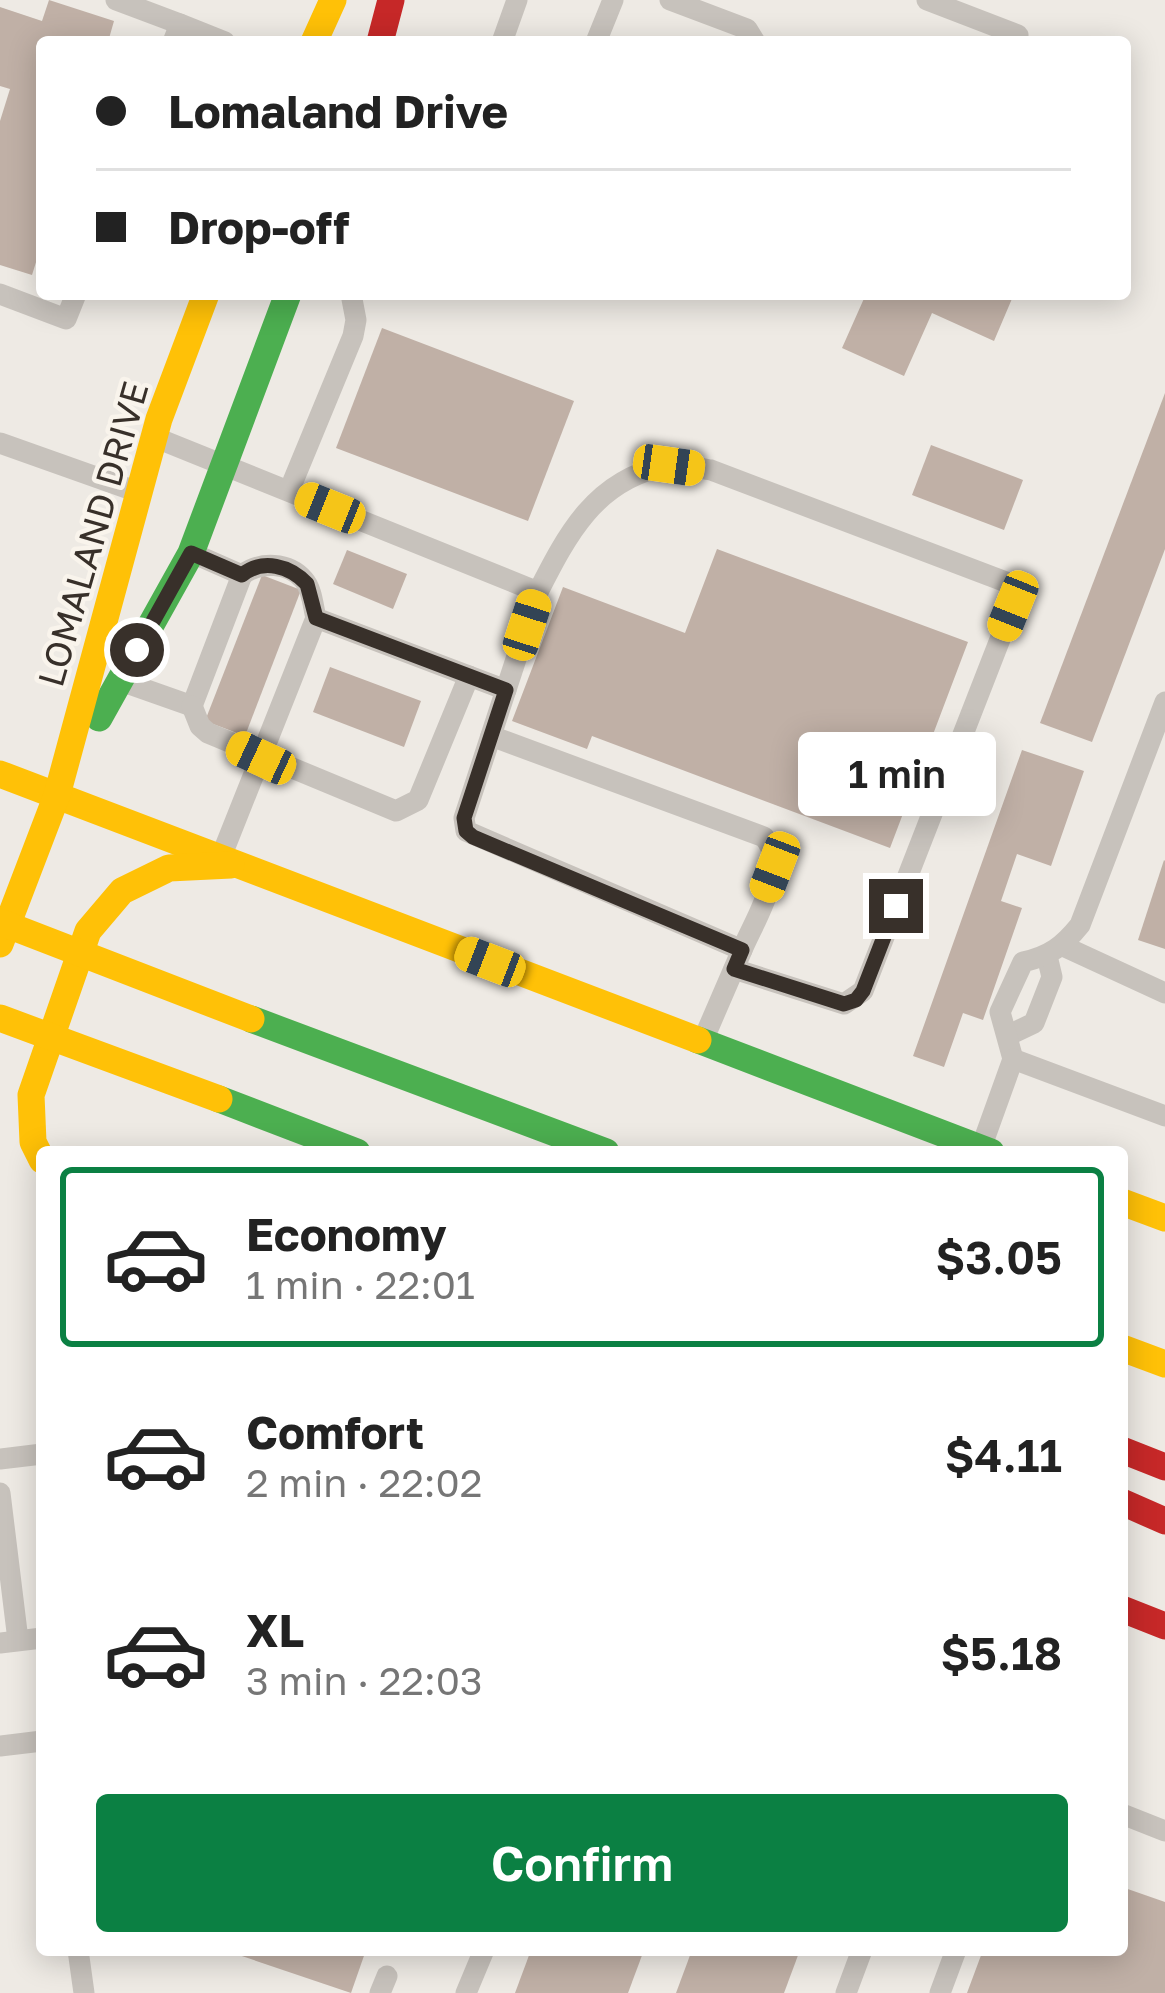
<!DOCTYPE html>
<meta charset="utf-8">
<style>
:root{--surface:#fff;--page:#f2f2f2;--text:#222;--muted:#767676;--line:#e0e0e0;--accent:#0b8043}
body{margin:0;font-family:"Golos Text",sans-serif;background:var(--page);color:var(--text);height:100vh;display:flex;flex-direction:column;font-size:45px;white-space:nowrap}
*{box-sizing:border-box;margin:0}
p{font-size:39px;color:var(--muted)}
.icon{flex:none;width:66px;height:66px;fill:none;stroke:currentColor;stroke-width:2;stroke-linecap:round;stroke-linejoin:round}
.map{position:relative;flex:1;overflow:hidden}
.side{position:absolute;left:36px;top:1146px;width:1092px;height:810px;display:flex;flex-direction:column;background:var(--surface);border-radius:12px;box-shadow:0 6px 30px #0003}
.side>*{flex:none}
.guide{position:absolute;left:36px;top:36px;width:1095px;height:264px;border-radius:12px;box-shadow:0 6px 30px #0003;display:grid;align-content:center;height:264px;padding:0 60px;background:var(--surface)}
.end{position:absolute;width:54px;height:54px;margin:-27px;border:15px solid #38302a;background:#fff;box-shadow:0 0 0 6px #fff}
.from{border-radius:50%}
.bubble{position:absolute;height:84px;border-radius:12px;background:var(--surface);box-shadow:0 6px 30px #0003;font-size:39px;font-weight:600;line-height:84px;text-align:center}
.car{position:absolute;width:36px;height:72px;margin:-36px -18px;border-radius:15px;box-shadow:0 0 9px 3px #0007;background:linear-gradient(#f5c518 24%,#345 0 40%,#f5c518 0 76%,#345 0 86%,#f5c518 0)}
.guide b{display:flex;align-items:center;gap:42px;height:114px;font-size:45px}
.guide b+b{border-top:3px solid var(--line)}
.guide i{width:30px;height:30px;background:var(--text)}
ul{padding:21px 0 0;list-style:none}
li{display:flex;align-items:center;gap:36px;height:180px;margin:0 24px 18px;padding:0 36px;border:6px solid transparent;border-radius:12px}
li div{flex:1}
li b{display:block;font-size:45px}
li em{font-style:normal;font-weight:600}
li.current{border-color:var(--accent)}
li>.icon{width:108px;height:108px;stroke-width:1.5}
.button{display:flex;gap:24px;margin-top:auto;padding:24px 60px}
.button a{flex:1;height:138px;border-radius:12px;background:var(--accent);color:#fff;font-size:48px;font-weight:600;line-height:138px;text-align:center}
.map>svg:first-child{display:block}
.building{fill:#c0b0a6}
.lines{fill:none;stroke-linecap:round;stroke-linejoin:round}
.lane{stroke:#c7c2bc;stroke-width:21}
.fast{stroke:#4caf50;stroke-width:27}
.slow{stroke:#ffc107;stroke-width:27}
.jam{stroke:#c62828;stroke-width:27}
.slow-bridge{stroke:#ffc107;stroke-width:27}
.route{stroke:#38302a;stroke-width:15}
.labels{text-anchor:middle;stroke-width:9;stroke-linejoin:round;paint-order:stroke}
.street-label{font-size:36px;fill:#38302a;stroke:#f9f4ec}
</style>
<div class="map">
<svg width="1165" height="1993" viewBox="0 0 1165 1993">
<rect width="100%" height="100%" fill="#eeeae4"/>
<g class="building">
<polygon points="49,0 114,21 108,42 42,42 42,243 32,275 0,265 0,121 10,89 0,86 0,7 42,21"/>
<polygon points="866,294 1014,294 994,341 932,313 904,376 842,348"/>
<polygon points="382,328 574,401 528,521 336,448"/>
<polygon points="1165,393 1165,549 1092,742 1040,723"/>
<polygon points="931,445 1023,480 1004,530 912,495"/>
<polygon points="717,549 968,642 890,848 592,736 587,749 512,721 563,587 685,633"/>
<polygon points="347,550 407,574 393,609 333,584"/>
<polygon points="262,575 301,590 245,736 205,721"/>
<polygon points="330,667 421,701 404,747 313,712"/>
<polygon points="1022,750 1084,771 1051,866 1017,854 1001,901 1022,908 983,1020 963,1013 944,1067 913,1056"/>
<polygon points="1164,860 1165,861 1165,949 1138,940"/>
<polygon points="1122,1887 1165,1902 1165,1993 967,1993 983,1950 1122,1950"/>
<polygon points="224,1950 366,1950 351,1993"/>
<polygon points="531,1950 644,1950 628,1993 515,1993"/>
<polygon points="692,1950 800,1950 784,1993 676,1993"/>
</g>
<g class="lines">
<g class="lane">
<polyline points="116,0 180,24"/>
<polyline points="670,0 747,29 755,42"/>
<polyline points="927,0 1018,35"/>
<polyline points="173,42 180,24 225,42"/>
<polyline points="502,42 517,0"/>
<polyline points="596,42 613,0"/>
<polyline points="0,294 66,319 76,294"/>
<polyline points="154,437 538,592 464,818 466,831 742,950 704,1038"/>
<polyline points="0,443 138,492"/>
<polyline points="289,491 353,336 356,320 351,294"/>
<path d="M192 553 242 575C260 561 289 562 304 580 312 589 313 606 316 618L506 690"/>
<path d="M538 592C567 535 595 480 665 466 679 463 697 468 711 470L1006 582 1012 593 1013 606 863 991 844 1004 734 969"/>
<polyline points="121,681 192,706 242,575"/>
<polyline points="192,706 200,726 208,733 396,811 418,800 469,676"/>
<path d="M491 736 764 837C790 866 755 919 742 950"/>
<polyline points="221,857 316,618"/>
<polyline points="1063,946 1165,993"/>
<polyline points="1009,1035 1034,1023 1052,977 1047,956"/>
<path d="M1013 1059 1000 1012 1023 962C1050 956 1063 946 1080 925L1165 702"/>
<polyline points="981,1148 1013,1059 1165,1116"/>
<polyline points="0,1459 42,1454"/>
<polyline points="0,1493 18,1640"/>
<polyline points="0,1643 42,1638"/>
<polyline points="0,1746 42,1741"/>
<polyline points="1122,1814 1165,1831"/>
<polyline points="78,1950 84,1993"/>
<polyline points="380,1993 387,1976"/>
<polyline points="466,1993 484,1950"/>
<polyline points="846,1993 862,1950"/>
<polyline points="940,1993 956,1950"/>
</g>
<g class="fast">
<polyline points="99,718 191,553 288,294"/>
<polyline points="251,1019 606,1152"/>
<polyline points="698,1040 991,1152"/>
<polyline points="219,1099 357,1152"/>
</g>
<g class="slow">
<polyline points="314,42 333,0"/>
<polyline points="0,774 698,1040"/>
<polyline points="0,944 57,795 159,419 206,294"/>
<polyline points="42,1160 33,1142 31,1095 88,931 122,891 169,868 231,865"/>
<polyline points="1122,1202 1165,1218"/>
<polyline points="1122,1348 1165,1364"/>
</g>
<g class="jam">
<polyline points="380,42 391,0"/>
<polyline points="1122,1450 1165,1467"/>
<polyline points="1122,1502 1165,1521"/>
<polyline points="1122,1609 1165,1626"/>
</g>
<g class="slow-bridge">
<polyline points="0,922 251,1019"/>
<polyline points="0,1018 219,1099"/>
</g>
</g>
<g class="lines">
<path class="route" d="M137 650 191 553 242 575C263 558 290 566 307 584L316 618 506 690 464 818 466 831 473 837 742 950 734 969 844 1004 856 1000 863 991 896 906"/>
</g>
<g class="labels">
<g class="street-label">
<text transform="translate(93 534) rotate(-74)" y="13">LOMALAND DRIVE</text>
</g>
</g>
</svg>
<i class="end from" style="left:137px;top:650px"></i>
<i class="end" style="left:896px;top:906px"></i>
<div class="bubble" style="left:798px;top:732px;width:198px">1 min</div>
<i class="car" style="left:669px;top:465px;rotate:98deg"></i>
<i class="car" style="left:330px;top:508px;rotate:292deg"></i>
<i class="car" style="left:1013px;top:606px;rotate:202deg"></i>
<i class="car" style="left:527px;top:625px;rotate:18deg"></i>
<i class="car" style="left:261px;top:758px;rotate:295deg"></i>
<i class="car" style="left:775px;top:867px;rotate:201deg"></i>
<i class="car" style="left:490px;top:962px;rotate:291deg"></i>
<div class="guide">
<b><i class="from"></i>Lomaland Drive</b>
<b><i></i>Drop-off</b>
</div>
<section class="side">
<ul>
<li class="current"><svg class="icon" aria-label="car" viewBox="0 0 24 24"><path d="M5 17H2v-5l4-1 3-4h7l3 4 3 1v5h-3M9 17h6M6 11h13"/><circle cx="7" cy="17" r="2"/><circle cx="17" cy="17" r="2"/></svg><div><b>Economy</b><p>1 min · 22:01</p></div><em>$3.05</em></li>
<li><svg class="icon" aria-label="car" viewBox="0 0 24 24"><path d="M5 17H2v-5l4-1 3-4h7l3 4 3 1v5h-3M9 17h6M6 11h13"/><circle cx="7" cy="17" r="2"/><circle cx="17" cy="17" r="2"/></svg><div><b>Comfort</b><p>2 min · 22:02</p></div><em>$4.11</em></li>
<li><svg class="icon" aria-label="car" viewBox="0 0 24 24"><path d="M5 17H2v-5l4-1 3-4h7l3 4 3 1v5h-3M9 17h6M6 11h13"/><circle cx="7" cy="17" r="2"/><circle cx="17" cy="17" r="2"/></svg><div><b>XL</b><p>3 min · 22:03</p></div><em>$5.18</em></li>
</ul>
<div class="button"><a>Confirm</a></div>
</section>
</div>
